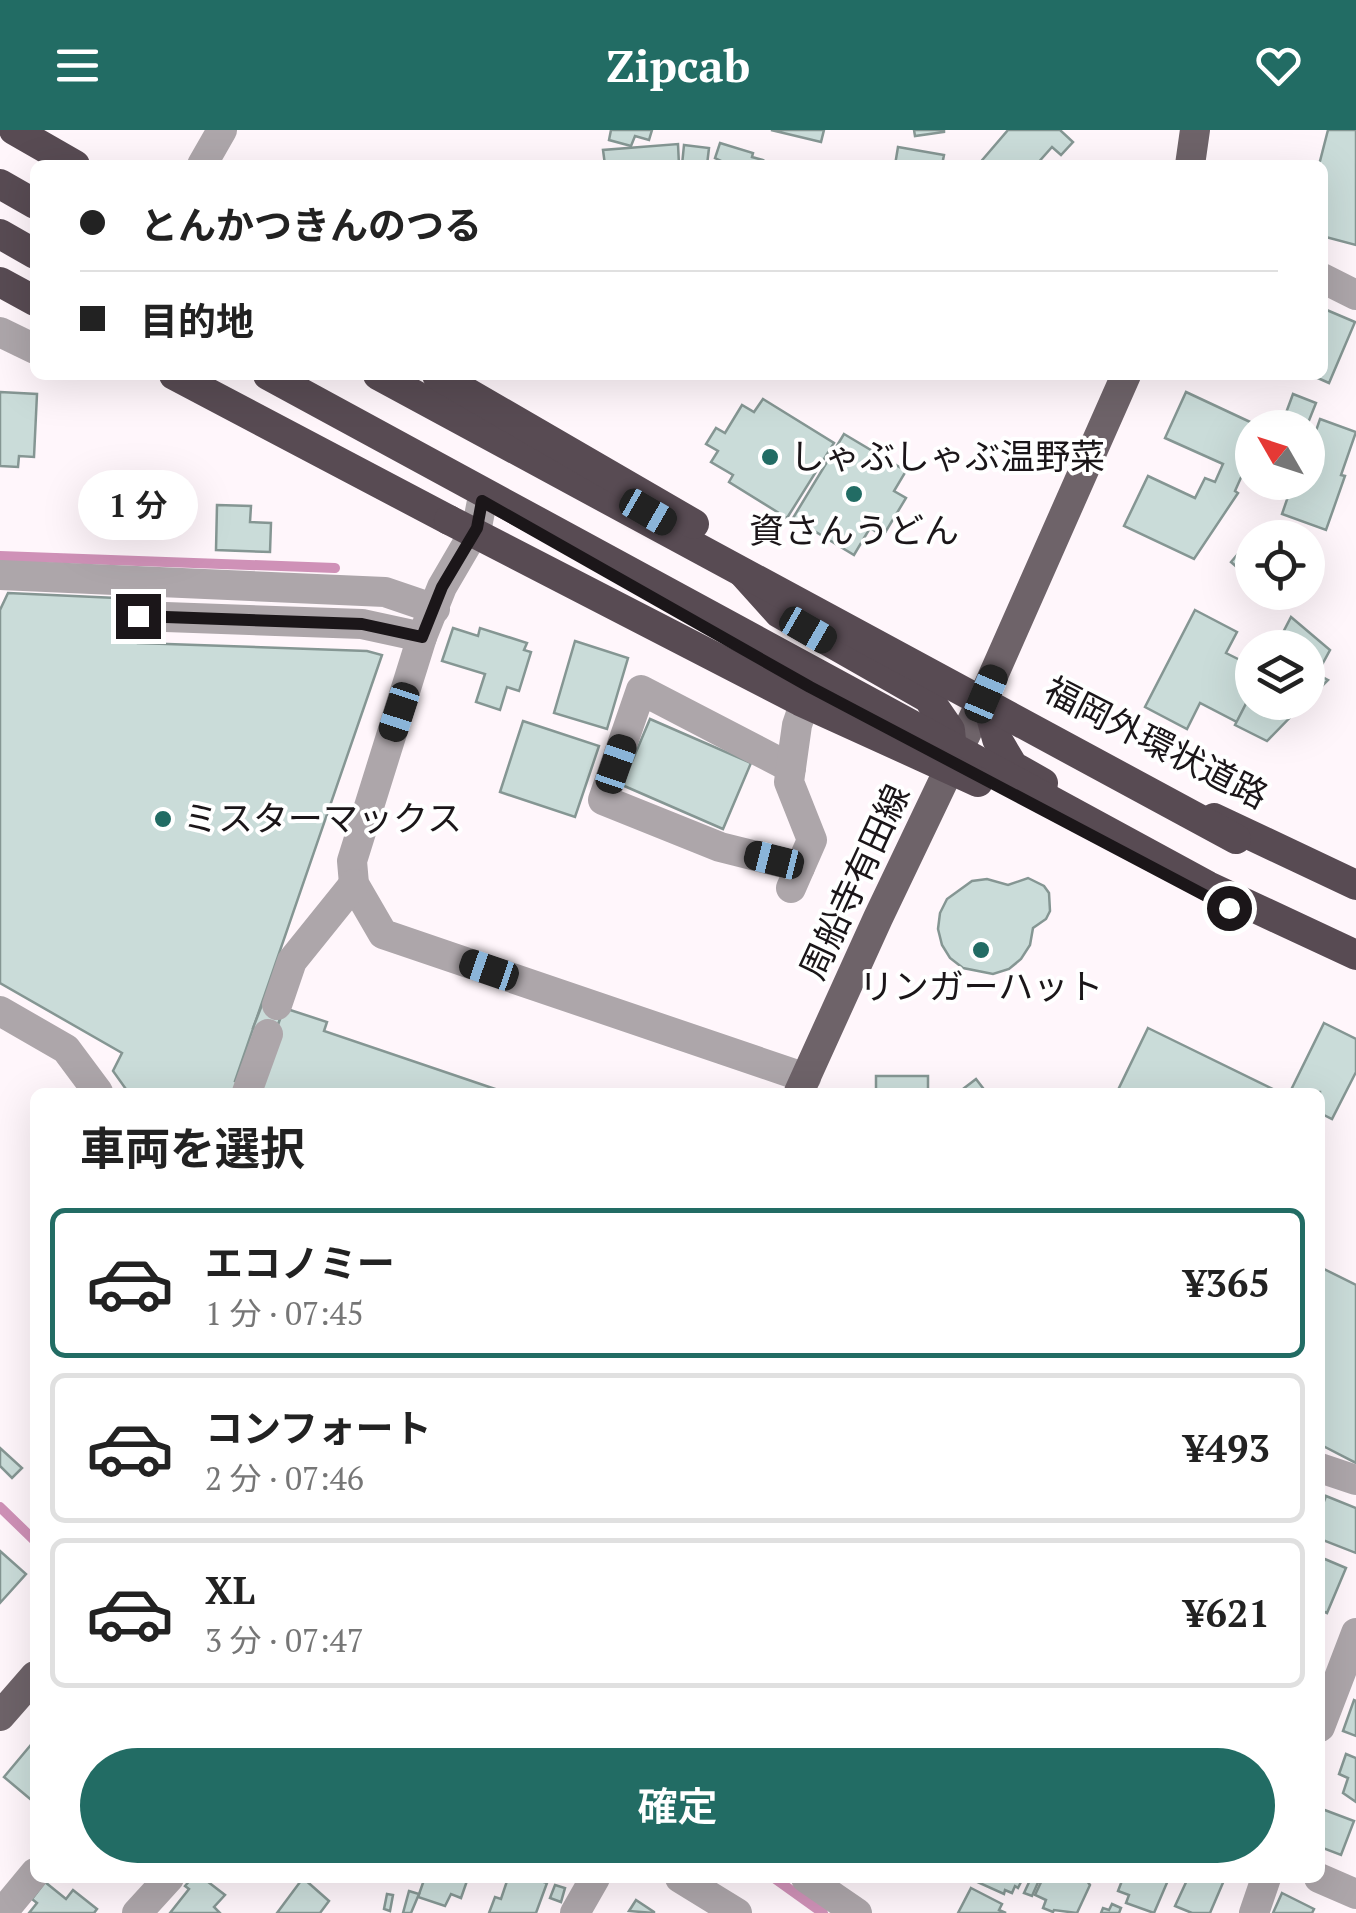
<!DOCTYPE html>
<html lang="ja">
<meta charset="utf-8">
<style>
:root{--surface:#fff;--page:#f2f2f2;--text:#222;--muted:#767676;--line:#e0e0e0;--accent:#226c64}
body{margin:0;font-family:"PT Serif","Noto Sans JP",serif;background:var(--page);color:var(--text);height:100vh;display:flex;flex-direction:column;font-size:38px;white-space:nowrap}
*{box-sizing:border-box;margin:0}
p{font-size:32px;color:var(--muted)}
.icon{flex:none;width:55px;height:55px;fill:none;stroke:currentColor;stroke-width:2;stroke-linecap:round;stroke-linejoin:round}
.map{position:relative;flex:1;overflow:hidden}
.side{position:absolute;left:30px;top:958px;width:1295px;height:795px;display:flex;flex-direction:column;background:var(--surface);border-radius:15px;box-shadow:0 10px 40px #0002}
.side>*{flex:none}
.top-card{position:absolute;left:30px;top:30px;width:1298px;height:220px;border-radius:15px;box-shadow:0 10px 40px #0002;display:grid;align-content:center;height:220px;padding:0 50px;background:var(--surface)}
.needle{width:65px;rotate:309deg}
.fabs{position:absolute;left:1235px;top:280px;display:grid;gap:20px}
.fabs a{display:grid;place-items:center;width:90px;height:90px;border-radius:50%;background:var(--surface);box-shadow:0 10px 40px #0002;font-size:50px}
.end{position:absolute;width:45px;height:45px;margin:-22px;border:12px solid #1b1619;background:#fff;box-shadow:0 0 0 5px #fff}
.from{border-radius:50%}
.bubble{position:absolute;height:70px;border-radius:35px;background:var(--surface);box-shadow:0 10px 40px #0002;font-size:32px;font-weight:600;line-height:70px;text-align:center}
.car{position:absolute;width:30px;height:60px;margin:-30px -15px;border-radius:12px;box-shadow:0 0 8px 2px #0007;background:linear-gradient(#222 24%,#8ab4d8 0 40%,#222 0 76%,#8ab4d8 0 86%,#222 0)}
.top-card b{display:flex;align-items:center;gap:35px;height:95px;font-size:38px}
.top-card b+b{border-top:2px solid var(--line)}
.top-card i{width:25px;height:25px;background:var(--text)}
ul{padding:0;list-style:none}
li{display:flex;align-items:center;gap:30px;height:150px;margin:0 20px 15px;padding:0 30px;border:5px solid var(--line);border-radius:15px}
li div{flex:1}
li b{display:block;font-size:38px}
li em{font-style:normal;font-weight:600}
li.current{border-color:var(--accent)}
li>.icon{width:90px;height:90px;stroke-width:1.5}
h2{padding:0 50px;font-size:45px;line-height:120px}
.action{display:flex;gap:20px;margin-top:auto;padding:20px 50px}
.action a{flex:1;height:115px;border-radius:60px;background:var(--accent);color:#fff;font-size:40px;font-weight:600;line-height:115px;text-align:center}
header{display:flex;justify-content:space-between;align-items:center;height:130px;padding:0 50px;background:var(--accent);color:#fff;font-size:45px;font-weight:600}
.map>svg:first-child{display:block}
.lines{fill:none;stroke-linecap:round;stroke-linejoin:round}
.stream{stroke:#cf91b7;stroke-width:10}
.building{fill:#cadcd9;stroke:#859693;stroke-width:2.5}
.minor{stroke:#ada6aa;stroke-width:30}
.major{stroke:#6e6369;stroke-width:30}
.highway{stroke:#584b53;stroke-width:30}
.highway-bridge{stroke:#584b53;stroke-width:30}
.route{stroke:#1b1619;stroke-width:12}
.poi-dot{fill:#226c64;stroke:#fff;stroke-width:4}
.labels{text-anchor:middle;stroke-width:8;stroke-linejoin:round;paint-order:stroke}
.poi-label{font-size:35px;fill:#1b1619;stroke:#fff;text-anchor:start}
.street-label{font-size:35px;fill:#1b1619;stroke:#fff}
</style>
<header><svg class="icon" aria-label="menu" viewBox="0 0 24 24"><path d="M4 6h16M4 12h16M4 18h16"/></svg>Zipcab<svg class="icon" aria-label="heart" viewBox="0 0 24 24"><path d="M12 20l-8-8c-3-5 5-10 8-4 3-6 11-1 8 4z"/></svg></header>
<div class="map">
<svg width="1356" height="1783" viewBox="0 0 1356 1783">
<rect width="100%" height="100%" fill="#fff6fb"/>
<g class="lines">
<g class="stream">
<polyline points="0,426 335,438"/>
<polyline points="0,1377 35,1411"/>
<polyline points="774,1748 823,1783"/>
</g>
</g>
<g class="building">
<polygon points="611,0 652,0 649,10 635,6 631,16 609,10"/>
<polygon points="771,0 824,0 821,12"/>
<polygon points="914,0 944,0 944,2 915,6"/>
<polygon points="1008,0 1060,0 1073,12 1061,25 1052,17 1036,35 978,35"/>
<polygon points="1328,0 1356,0 1356,115 1322,106 1322,35 1319,35"/>
<polygon points="720,13 753,23 752,27 763,30 761,35 722,35 723,32 715,28"/>
<polygon points="678,14 679,35 605,35 603,20"/>
<polygon points="684,15 709,18 707,35 682,35"/>
<polygon points="898,17 944,25 942,35 895,35"/>
<polygon points="1322,178 1355,192 1329,253 1311,245 1322,245"/>
<polygon points="0,262 37,264 34,327 19,326 18,337 0,336"/>
<polygon points="1186,262 1263,298 1252,298 1252,343 1243,343 1235,361 1238,363 1194,429 1124,396 1148,346 1195,368 1205,348 1215,352 1223,334 1165,308"/>
<polygon points="1293,264 1316,273 1306,298 1283,291"/>
<polygon points="763,269 834,313 787,388 729,352 733,345 711,332 718,321 706,314 716,298 725,303 742,275 754,282"/>
<polygon points="1320,289 1356,302 1341,345 1345,346 1326,400 1282,384 1293,352 1308,352 1308,324"/>
<polygon points="844,304 906,341 894,361 906,368 883,406 870,398 854,425 793,388"/>
<polygon points="217,375 251,376 250,392 271,393 270,422 216,420"/>
<polygon points="1254,405 1257,408 1252,408 1252,450 1231,432"/>
<polygon points="8,463 138,469 138,513 367,521 382,525 235,951 242,954 239,962 128,962 113,941 122,923 0,853 0,480"/>
<polygon points="1195,480 1237,502 1226,523 1252,536 1252,562 1237,592 1200,573 1187,599 1145,577"/>
<polygon points="1291,487 1330,520 1317,544 1328,550 1308,570 1308,518 1275,518"/>
<polygon points="453,498 478,506 480,498 527,513 524,520 531,522 519,561 507,557 500,580 476,572 485,544 442,531"/>
<polygon points="575,511 628,528 607,599 554,583"/>
<polygon points="1252,562 1252,572 1305,572 1267,611 1235,595"/>
<polygon points="650,589 751,633 723,699 622,655"/>
<polygon points="523,591 599,616 575,687 500,662"/>
<polygon points="1028,748 1044,756 1049,763 1050,781 1046,789 1033,798 1030,815 1021,829 1009,839 993,844 963,838 950,828 942,815 938,799 940,783 947,769 972,751 987,749 1008,755"/>
<polygon points="267,862 284,878 274,906 253,898"/>
<polygon points="284,878 327,892 324,901 504,962 254,962"/>
<polygon points="1324,893 1356,909 1356,942 1332,989 1320,983 1320,962 1290,962"/>
<polygon points="1148,898 1279,962 1117,962"/>
<rect x="876" y="946" width="52" height="16"/>
<polygon points="976,949 986,962 959,962"/>
<polygon points="1320,1137 1356,1155 1356,1333 1325,1317 1320,1323"/>
<polygon points="0,1318 22,1338 12,1348 0,1336"/>
<polygon points="1326,1366 1356,1378 1356,1423 1320,1409 1320,1382"/>
<polygon points="0,1421 26,1444 0,1473"/>
<polygon points="1320,1427 1346,1438 1327,1483 1320,1480"/>
<polygon points="1354,1570 1356,1571 1356,1606 1343,1601"/>
<polygon points="35,1610 35,1673 4,1647"/>
<polygon points="1346,1624 1356,1628 1356,1672 1343,1663 1348,1648 1339,1644"/>
<polygon points="1322,1679 1354,1691 1341,1725 1320,1717"/>
<polygon points="192,1748 203,1748 225,1765 214,1777 220,1783 170,1783 189,1759 185,1756"/>
<polygon points="303,1748 329,1771 320,1783 277,1783"/>
<polygon points="431,1748 468,1748 461,1768 451,1764 445,1776 418,1767 424,1750 430,1751"/>
<polygon points="508,1748 538,1748 537,1750 547,1753 536,1783 489,1783 495,1767 501,1769"/>
<polygon points="975,1748 1023,1748 1018,1758 1015,1756 1012,1763 1005,1760 1004,1764 975,1751"/>
<polygon points="1031,1748 1040,1748 1032,1766 1024,1763"/>
<polygon points="1043,1748 1079,1748 1087,1751 1090,1755 1077,1783 1054,1780 1053,1782 1043,1778 1046,1770 1035,1765"/>
<polygon points="1123,1748 1169,1748 1154,1783 1126,1773 1129,1765 1118,1761"/>
<polygon points="1188,1748 1225,1748 1210,1783 1192,1783 1175,1776"/>
<polygon points="45,1752 66,1769 73,1760 97,1779 94,1783 29,1783 37,1773 32,1769"/>
<polygon points="555,1755 565,1758 561,1772 550,1768"/>
<polygon points="971,1758 1002,1774 999,1780 1006,1783 958,1783"/>
<polygon points="409,1761 419,1764 411,1783 403,1783"/>
<polygon points="1282,1763 1314,1779 1312,1783 1273,1783"/>
<polygon points="387,1764 393,1765 390,1781 384,1779"/>
<polygon points="636,1770 654,1782 654,1783 629,1781"/>
<polygon points="1112,1774 1121,1778 1119,1783 1101,1783 1103,1778 1109,1780"/>
</g>
<g class="lines">
<g class="minor">
<polyline points="202,35 222,0"/>
<polyline points="1322,148 1356,165"/>
<polyline points="0,202 35,219"/>
<polyline points="482,371 477,397 442,457 422,507 352,731 354,754 383,804 806,948"/>
<polyline points="0,445 385,462 435,479"/>
<polyline points="138,486 362,494 422,507"/>
<polyline points="791,638 641,560 603,670 720,717 800,737"/>
<polyline points="791,758 812,710 789,652 797,595 810,557"/>
<polyline points="277,875 292,831 354,754"/>
<polyline points="0,881 66,919 98,962"/>
<polyline points="247,962 268,904"/>
<polyline points="1320,1338 1356,1350"/>
<polyline points="1320,1597 1356,1503"/>
<polyline points="680,1748 737,1783"/>
<polyline points="806,1748 857,1783"/>
<polyline points="1319,1748 1356,1764"/>
<polyline points="2,1783 35,1743"/>
<polyline points="137,1783 169,1748"/>
<polyline points="575,1783 595,1748"/>
<polyline points="1254,1783 1266,1748"/>
</g>
<g class="major">
<polyline points="1190,35 1195,0"/>
<polyline points="799,962 878,788 985,564 1126,245"/>
<polyline points="0,1586 35,1546"/>
</g>
<g class="highway">
<polyline points="14,0 75,35"/>
<polyline points="0,54 35,74"/>
<polyline points="0,104 35,124"/>
<polyline points="0,152 35,171"/>
<polyline points="174,245 449,390"/>
<polyline points="743,443 779,483 928,568 950,600 953,633"/>
<polyline points="985,564 997,609 1013,636 1043,653"/>
<polyline points="1214,688 1356,755"/>
</g>
<g class="highway-bridge">
<polyline points="268,245 1208,756 1356,825"/>
<polyline points="378,245 1236,709"/>
<polyline points="437,245 694,394"/>
<polyline points="449,390 800,571 978,652"/>
</g>
</g>
<g class="lines">
<polyline class="route" points="138,486 362,494 422,507 442,457 477,398 482,371 810,557 1229,778"/>
</g>
<g class="poi-dot">
<circle cx="770" cy="327" r="10"/>
<circle cx="854" cy="364" r="10"/>
<circle cx="163" cy="689" r="10"/>
<circle cx="981" cy="820" r="10"/>
</g>
<g class="labels">
<g class="poi-label">
<text x="790" y="339">しゃぶしゃぶ温野菜</text>
<text x="854" y="413" text-anchor="middle">資さんうどん</text>
<text x="183" y="701">ミスターマックス</text>
<text x="981" y="869" text-anchor="middle">リンガーハット</text>
</g>
<g class="street-label">
<text transform="translate(1156 613) rotate(27)" y="12">福岡外環状道路</text>
<text transform="translate(855 752) rotate(-65)" y="12">周船寺有田線</text>
</g>
</g>
</svg>
<div class="fabs">
<a><svg class="needle" viewBox="-14 -14 28 28"><path d="M0-13l5 13h-10z" fill="#e53935"/><path d="M0 13l5-13h-10z" fill="#767676"/></svg></a>
<a><svg class="icon" aria-label="locate" viewBox="0 0 24 24"><circle cx="12" cy="12" r="6"/><path d="M12 2v4M12 18v4M2 12h4M18 12h4"/></svg></a>
<a><svg class="icon" aria-label="layers" viewBox="0 0 24 24"><path d="M12 4l9 5-9 5-9-5zM3 14l9 5 9-5"/></svg></a>
</div>
<i class="end from" style="left:1229px;top:778px"></i>
<i class="end" style="left:138px;top:486px"></i>
<div class="bubble" style="left:78px;top:340px;width:120px">1 分</div>
<i class="car" style="left:648px;top:382px;rotate:120deg"></i>
<i class="car" style="left:808px;top:500px;rotate:120deg"></i>
<i class="car" style="left:986px;top:564px;rotate:23deg"></i>
<i class="car" style="left:399px;top:582px;rotate:198deg"></i>
<i class="car" style="left:616px;top:634px;rotate:19deg"></i>
<i class="car" style="left:774px;top:730px;rotate:284deg"></i>
<i class="car" style="left:489px;top:840px;rotate:289deg"></i>
<div class="top-card">
<b><i class="from"></i>とんかつきんのつる</b>
<b><i></i>目的地</b>
</div>
<section class="side">
<h2>車両を選択</h2>
<ul>
<li class="current"><svg class="icon" aria-label="car" viewBox="0 0 24 24"><path d="M5 17H2v-5l4-1 3-4h7l3 4 3 1v5h-3M9 17h6M6 11h13"/><circle cx="7" cy="17" r="2"/><circle cx="17" cy="17" r="2"/></svg><div><b>エコノミー</b><p>1 分 · 07:45</p></div><em>¥365</em></li>
<li><svg class="icon" aria-label="car" viewBox="0 0 24 24"><path d="M5 17H2v-5l4-1 3-4h7l3 4 3 1v5h-3M9 17h6M6 11h13"/><circle cx="7" cy="17" r="2"/><circle cx="17" cy="17" r="2"/></svg><div><b>コンフォート</b><p>2 分 · 07:46</p></div><em>¥493</em></li>
<li><svg class="icon" aria-label="car" viewBox="0 0 24 24"><path d="M5 17H2v-5l4-1 3-4h7l3 4 3 1v5h-3M9 17h6M6 11h13"/><circle cx="7" cy="17" r="2"/><circle cx="17" cy="17" r="2"/></svg><div><b>XL</b><p>3 分 · 07:47</p></div><em>¥621</em></li>
</ul>
<div class="action"><a>確定</a></div>
</section>
</div>
